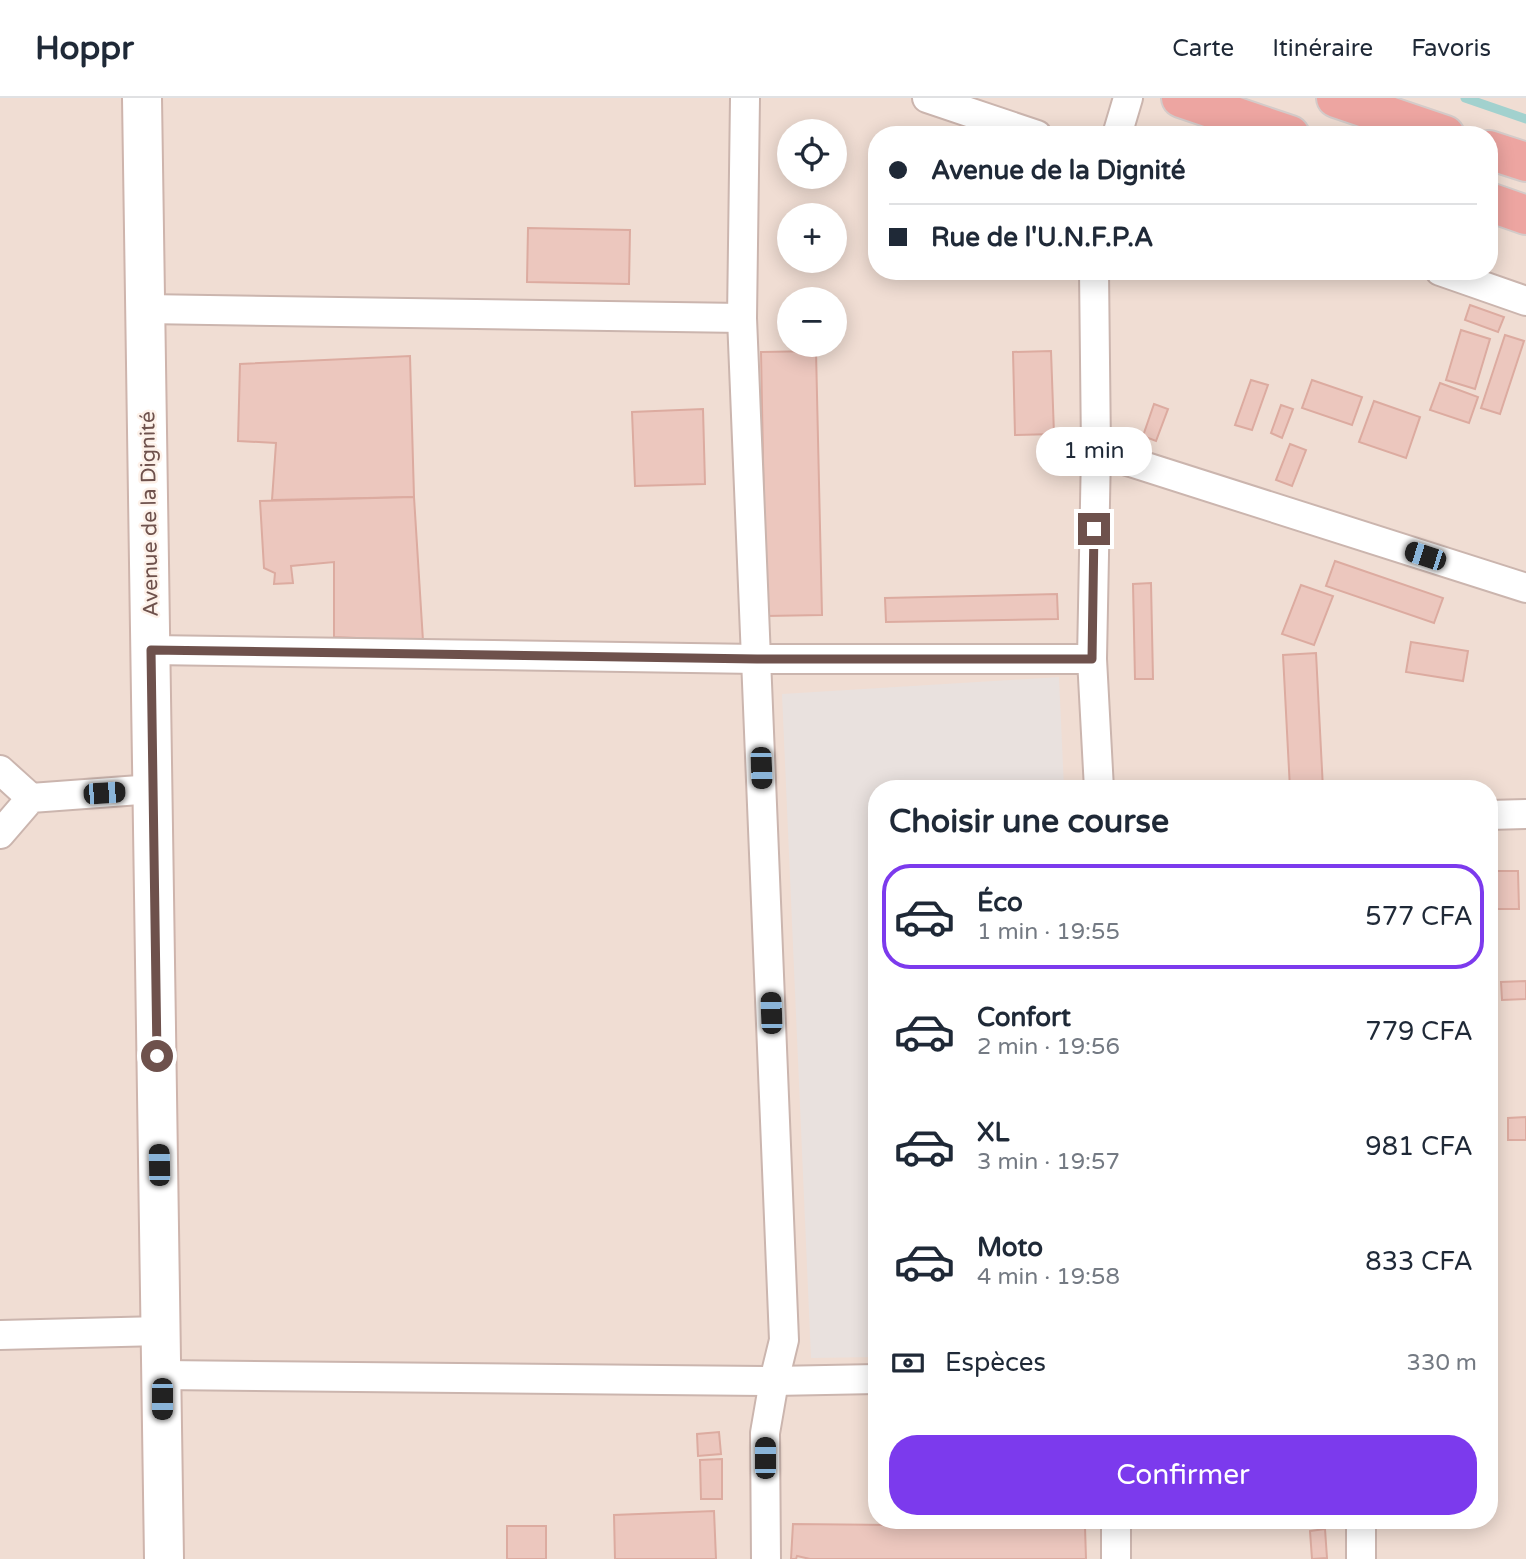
<!DOCTYPE html>
<html lang="fr">
<meta charset="utf-8">
<style>
:root{--surface:#fff;--page:#f6f6f7;--text:#1f2937;--muted:#747a83;--line:#e0e1e3;--accent:#7c3aed}
body{margin:0;font-family:"Varela Round",sans-serif;background:var(--page);color:var(--text);height:100vh;display:flex;flex-direction:column;font-size:26px;white-space:nowrap}
*{box-sizing:border-box;margin:0}
p{font-size:23px;color:var(--muted)}
.icon{flex:none;width:38px;height:38px;fill:none;stroke:currentColor;stroke-width:2;stroke-linecap:round;stroke-linejoin:round}
.map{position:relative;flex:1;overflow:hidden}
.side{position:absolute;left:868px;top:682px;width:630px;height:749px;display:flex;flex-direction:column;background:var(--surface);border-radius:28px;box-shadow:0 4px 18px #0003}
.side>*{flex:none}
.guide{position:absolute;left:868px;top:28px;width:630px;height:154px;border-radius:28px;box-shadow:0 4px 18px #0003;display:grid;align-content:center;height:154px;padding:0 21px;background:var(--surface)}
.tools{position:absolute;left:777px;top:21px;display:grid;gap:14px}
.tools a{display:grid;place-items:center;width:70px;height:70px;border-radius:50%;background:var(--surface);box-shadow:0 4px 18px #0003;font-size:35px}
.end{position:absolute;width:32px;height:32px;margin:-16px;border:9px solid #6e514c;background:#fff;box-shadow:0 0 0 4px #fff}
.from{border-radius:50%}
.bubble{position:absolute;height:49px;border-radius:24px;background:var(--surface);box-shadow:0 4px 18px #0003;font-size:23px;font-weight:600;line-height:49px;text-align:center}
.car{position:absolute;width:21px;height:42px;margin:-21px -10px;border-radius:9px;box-shadow:0 0 5px 2px #0007;background:linear-gradient(#222 24%,#8ab4d8 0 40%,#222 0 76%,#8ab4d8 0 86%,#222 0)}
.guide b{display:flex;align-items:center;gap:24px;height:66px;font-size:26px}
.guide b+b{border-top:2px solid var(--line)}
.guide i{width:18px;height:18px;background:var(--text)}
ul{padding:0;list-style:none}
li{display:flex;align-items:center;gap:21px;height:105px;margin:0 14px 10px;padding:0 7px;border:4px solid transparent;border-radius:28px}
li div{flex:1}
li b{display:block;font-size:26px}
li em{font-style:normal;font-weight:600}
li.on{border-color:var(--accent)}
li>.icon{width:63px;height:63px;stroke-width:1.5}
h2{padding:0 21px;font-size:32px;line-height:84px}
.pay{display:flex;align-items:center;gap:18px;height:77px;padding:0 21px;font-size:26px}
.pay p{margin-inline-start:auto}
.primary-button{display:flex;gap:14px;margin-top:auto;padding:14px 21px}
.primary-button a{flex:1;height:80px;border-radius:28px;background:var(--accent);color:#fff;font-size:28px;font-weight:600;line-height:80px;text-align:center}
header{display:flex;align-items:center;gap:42px;box-sizing:border-box;height:98px;padding:0 35px;background:var(--surface);border-bottom:2px solid var(--line)}
header strong{font-size:33px}
nav{display:flex;gap:38px;margin-inline-start:auto;font-size:24px}
.map>svg:first-child{display:block}
.residential{fill:#f0ddd3;fill-rule:evenodd}
.industrial{fill:#e9e1de}
.lines{fill:none;stroke-linecap:round;stroke-linejoin:round}
.stream{stroke:#a2d1ce;stroke-width:9}
.building{fill:#ecc7be;stroke:#dcaba0;stroke-width:2}
.street-casing{stroke:#cbb5ae;stroke-width:32}
.secondary-casing{stroke:#ceb4ac;stroke-width:42}
.highway-casing{stroke:#d4cbc9;stroke-width:42}
.street{stroke:#fff;stroke-width:28}
.secondary{stroke:#fff;stroke-width:38}
.highway{stroke:#eda5a1;stroke-width:38}
.route{stroke:#6e514c;stroke-width:9}
.labels{text-anchor:middle;stroke-width:5;stroke-linejoin:round;paint-order:stroke}
.street-label{font-size:21px;fill:#6e514c;stroke:#fdf1e9}
</style>
<header>
<strong>Hoppr</strong>
<nav><a>Carte</a><a>Itinéraire</a><a>Favoris</a></nav>
</header>
<div class="map">
<svg width="1526" height="1461" viewBox="0 0 1526 1461">
<rect width="100%" height="100%" fill="#f9ece3"/>
<path class="residential" d="M0 0H1526V1461H0ZM789 33H835V79H789ZM877 37H1489V173H877ZM789 117H835V163H789ZM789 201H835V247H789ZM877 691H1489V1423H877Z"/>
<polygon class="industrial" points="1059,579 1064,691 877,691 877,1259 811,1260 782,596"/>
<g class="lines">
<polyline class="stream" points="1465,0 1526,21"/>
</g>
<g class="building">
<polygon points="528,130 630,132 629,186 527,184"/>
<polygon points="1470,207 1504,219 1498,234 1465,222"/>
<polygon points="1461,232 1490,241 1475,291 1446,282"/>
<polygon points="1505,237 1524,243 1500,316 1481,310"/>
<polygon points="816,253 822,517 766,518 761,254"/>
<polygon points="1051,253 1054,336 1015,337 1013,254"/>
<polygon points="410,258 414,399 272,402 276,345 238,343 240,266"/>
<polygon points="1251,282 1268,287 1252,332 1235,327"/>
<polygon points="1312,282 1362,299 1352,327 1302,310"/>
<polygon points="1440,285 1478,299 1469,325 1430,312"/>
<polygon points="1374,303 1420,319 1406,360 1359,344"/>
<polygon points="1154,306 1168,311 1156,343 1143,338"/>
<polygon points="1281,307 1293,311 1282,340 1271,335"/>
<polygon points="703,311 705,386 635,388 632,314"/>
<polygon points="1290,346 1306,352 1292,388 1276,382"/>
<polygon points="414,399 423,543 334,539 334,464 291,468 293,485 274,486 275,475 264,470 260,403"/>
<polygon points="1335,463 1443,500 1434,525 1326,488"/>
<polygon points="1151,485 1153,581 1135,581 1133,486"/>
<polygon points="1301,487 1333,498 1314,547 1282,536"/>
<polygon points="1057,496 1058,521 886,524 885,500"/>
<polygon points="1411,544 1468,553 1463,583 1406,574"/>
<polygon points="1316,555 1323,691 1290,691 1283,557"/>
<polygon points="1489,773 1518,773 1519,811 1489,811"/>
<polygon points="1526,883 1526,901 1502,902 1501,884"/>
<polygon points="1526,1019 1526,1042 1508,1042 1508,1020"/>
<polygon points="719,1334 721,1356 698,1358 697,1336"/>
<polygon points="722,1361 722,1401 701,1401 700,1362"/>
<polygon points="714,1413 716,1461 615,1461 614,1417"/>
<polygon points="793,1426 1085,1429 1086,1461 810,1461 797,1458 796,1461 791,1461"/>
<rect x="507" y="1428" width="39" height="33"/>
<polygon points="1325,1431 1327,1460 1312,1461 1310,1433"/>
</g>
<g class="lines">
<g class="street-casing">
<g id="street">
<polyline points="745,0 742,220 784,1242 774,1283 765,1335 766,1461"/>
<polyline points="927,0 1037,37"/>
<polyline points="1117,37 1128,0"/>
<polyline points="1094,173 1096,353 1092,561 1099,691"/>
<polyline points="1440,173 1526,203"/>
<polyline points="145,211 742,220"/>
<polyline points="1096,353 1526,490"/>
<polyline points="151,552 757,561 1092,561"/>
<polyline points="0,672 31,700"/>
<polyline points="1489,717 1526,716"/>
<polyline points="0,736 31,700 153,691"/>
<polyline points="0,1237 161,1233"/>
<polyline points="162,1277 774,1283 877,1281"/>
<polyline points="1361,1423 1361,1461"/>
<polyline points="1116,1461 1116,1423"/>
</g>
</g>
<g class="secondary-casing">
<polyline id="secondary" points="142,0 164,1461"/>
</g>
<g class="highway-casing">
<g id="highway">
<polyline points="1181,0 1290,37"/>
<polyline points="1336,0 1445,37"/>
<polyline points="1489,52 1526,64"/>
<polyline points="1489,104 1526,117"/>
</g>
</g>
<use href="#street" class="street"/>
<use href="#secondary" class="secondary"/>
<use href="#highway" class="highway"/>
</g>
<g class="lines">
<polyline class="route" points="157,958 151,552 757,561 1092,561 1094,431"/>
</g>
<g class="labels">
<g class="street-label">
<text transform="translate(149 416) rotate(-91)" y="7">Avenue de la Dignité</text>
</g>
</g>
</svg>
<div class="tools">
<a><svg class="icon" aria-label="locate" viewBox="0 0 24 24"><circle cx="12" cy="12" r="6"/><path d="M12 2v4M12 18v4M2 12h4M18 12h4"/></svg></a>
<a>+</a>
<a>−</a>
</div>
<i class="end from" style="left:157px;top:958px"></i>
<i class="end" style="left:1094px;top:431px"></i>
<div class="bubble" style="left:1036px;top:329px;width:116px">1 min</div>
<i class="car" style="left:1425px;top:458px;rotate:288deg"></i>
<i class="car" style="left:761px;top:670px;rotate:178deg"></i>
<i class="car" style="left:104px;top:695px;rotate:86deg"></i>
<i class="car" style="left:771px;top:915px;rotate:358deg"></i>
<i class="car" style="left:159px;top:1067px;rotate:359deg"></i>
<i class="car" style="left:162px;top:1301px;rotate:180deg"></i>
<i class="car" style="left:765px;top:1360px;rotate:0deg"></i>
<div class="guide">
<b><i class="from"></i>Avenue de la Dignité</b>
<b><i></i>Rue de l'U.N.F.P.A</b>
</div>
<section class="side">
<h2>Choisir une course</h2>
<ul>
<li class="on"><svg class="icon" aria-label="car" viewBox="0 0 24 24"><path d="M5 17H2v-5l4-1 3-4h7l3 4 3 1v5h-3M9 17h6M6 11h13"/><circle cx="7" cy="17" r="2"/><circle cx="17" cy="17" r="2"/></svg><div><b>Éco</b><p>1 min · 19:55</p></div><em>577 CFA</em></li>
<li><svg class="icon" aria-label="car" viewBox="0 0 24 24"><path d="M5 17H2v-5l4-1 3-4h7l3 4 3 1v5h-3M9 17h6M6 11h13"/><circle cx="7" cy="17" r="2"/><circle cx="17" cy="17" r="2"/></svg><div><b>Confort</b><p>2 min · 19:56</p></div><em>779 CFA</em></li>
<li><svg class="icon" aria-label="car" viewBox="0 0 24 24"><path d="M5 17H2v-5l4-1 3-4h7l3 4 3 1v5h-3M9 17h6M6 11h13"/><circle cx="7" cy="17" r="2"/><circle cx="17" cy="17" r="2"/></svg><div><b>XL</b><p>3 min · 19:57</p></div><em>981 CFA</em></li>
<li><svg class="icon" aria-label="car" viewBox="0 0 24 24"><path d="M5 17H2v-5l4-1 3-4h7l3 4 3 1v5h-3M9 17h6M6 11h13"/><circle cx="7" cy="17" r="2"/><circle cx="17" cy="17" r="2"/></svg><div><b>Moto</b><p>4 min · 19:58</p></div><em>833 CFA</em></li>
</ul>
<div class="pay"><svg class="icon" aria-label="cash" viewBox="0 0 24 24"><path d="M3 7h18v10H3z"/><circle cx="12" cy="12" r="2"/></svg>Espèces<p>330 m</p></div>
<div class="primary-button"><a>Confirmer</a></div>
</section>
</div>
